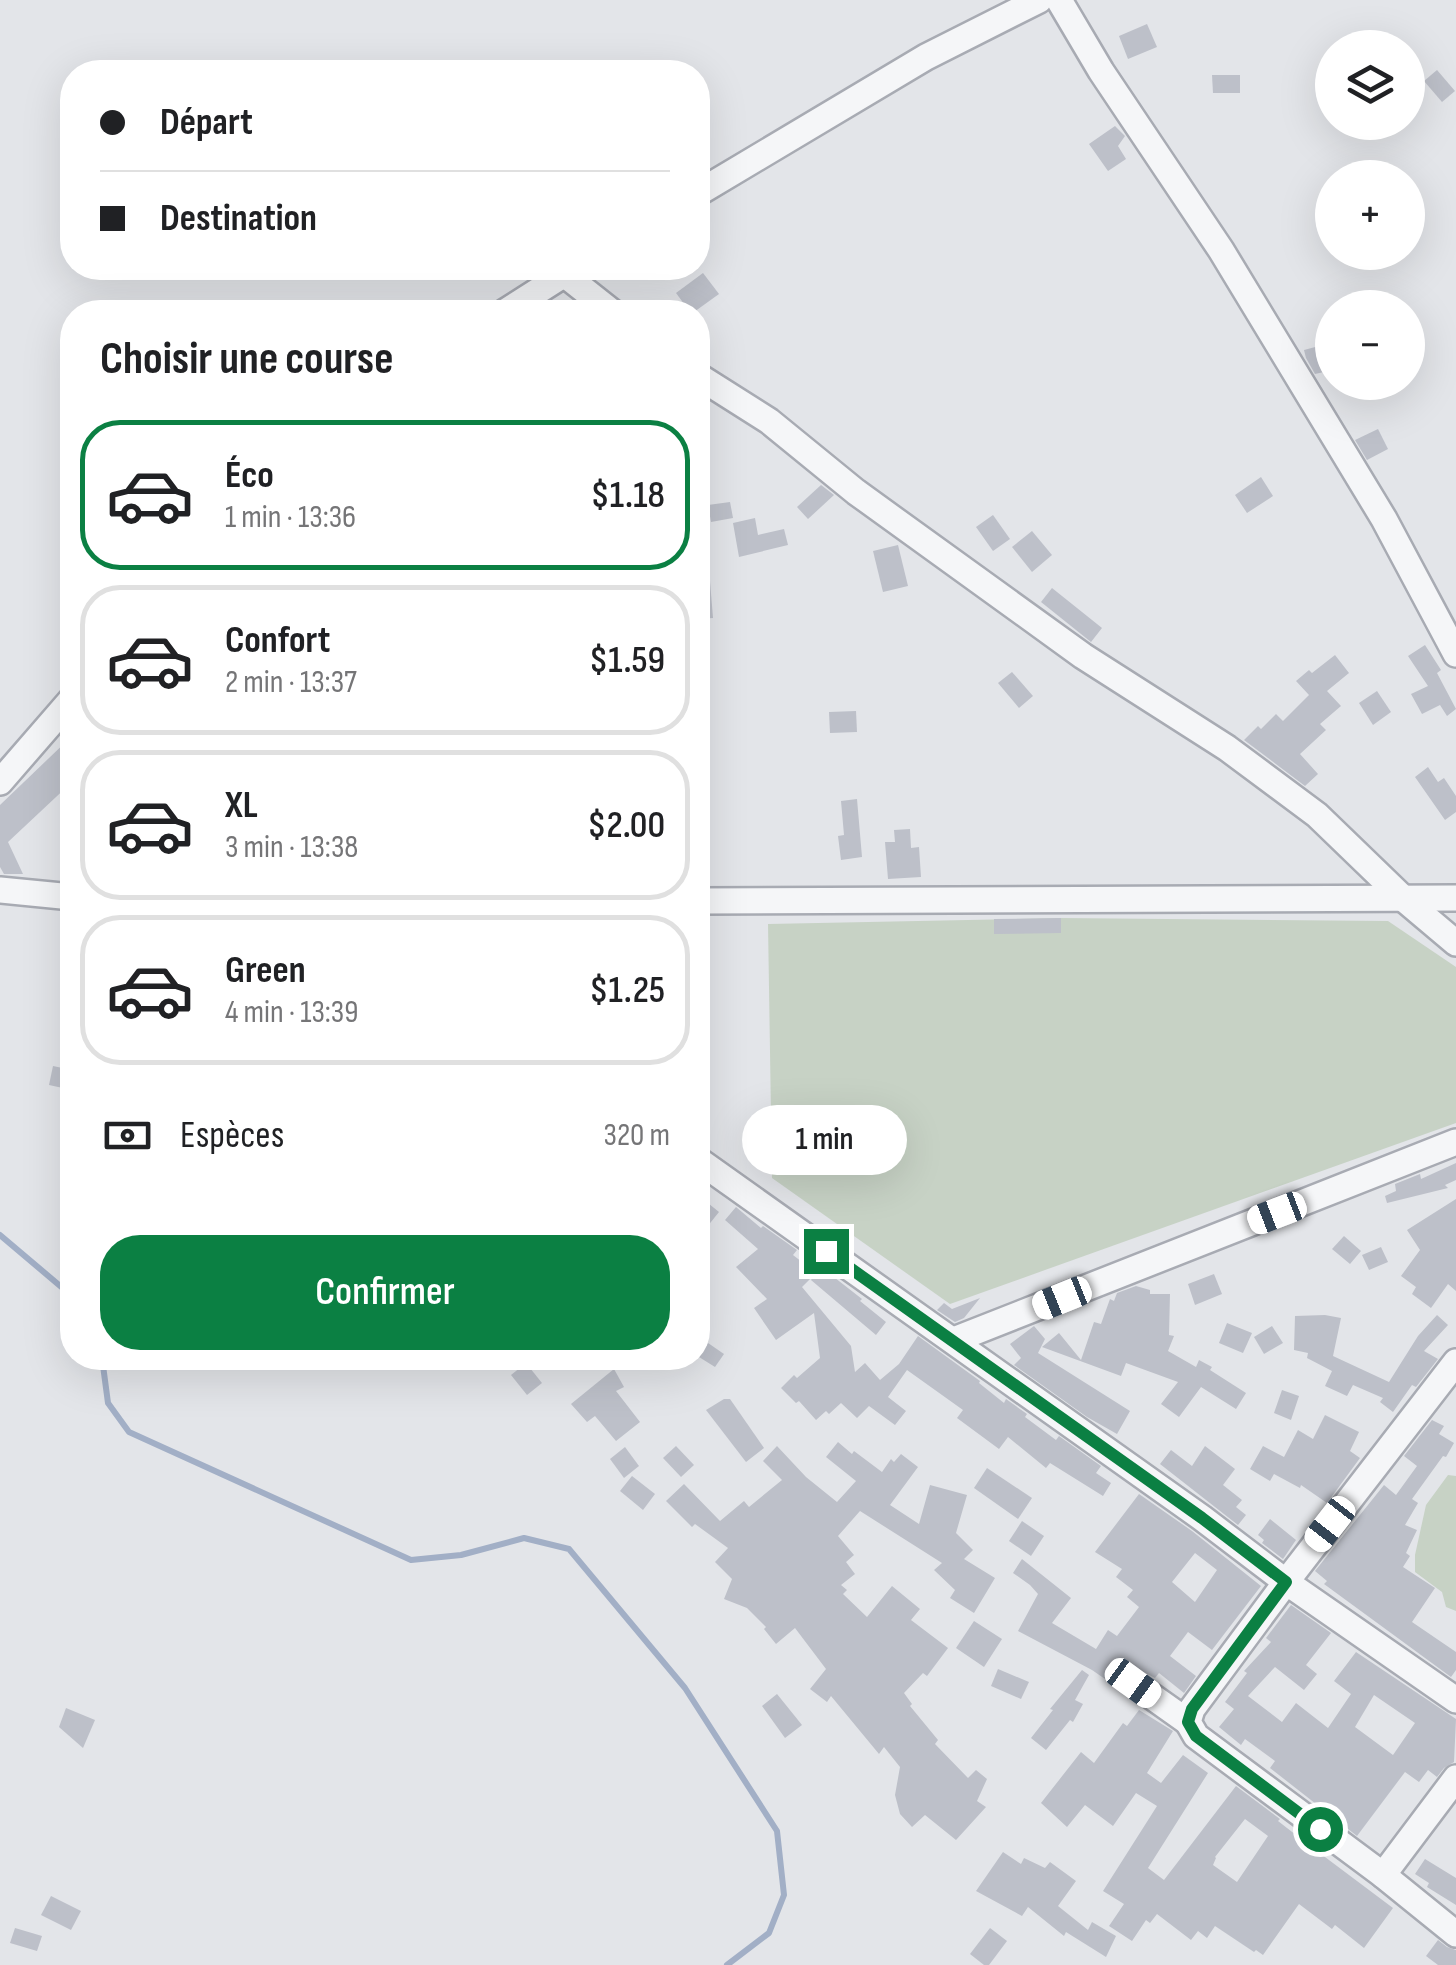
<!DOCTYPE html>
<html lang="fr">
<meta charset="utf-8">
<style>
:root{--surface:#fff;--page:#f2f2f2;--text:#202124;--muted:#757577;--line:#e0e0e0;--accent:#0b8043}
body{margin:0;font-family:"Sofia Sans Condensed",sans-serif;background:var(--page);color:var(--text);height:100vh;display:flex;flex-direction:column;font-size:38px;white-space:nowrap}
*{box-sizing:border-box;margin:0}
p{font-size:32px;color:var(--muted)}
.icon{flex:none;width:55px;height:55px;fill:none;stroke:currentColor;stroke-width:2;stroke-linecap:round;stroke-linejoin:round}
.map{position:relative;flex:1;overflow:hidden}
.drawer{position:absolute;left:60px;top:300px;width:650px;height:1070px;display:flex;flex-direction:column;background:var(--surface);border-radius:40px;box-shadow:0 10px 40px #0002}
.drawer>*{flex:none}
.banner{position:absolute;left:60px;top:60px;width:650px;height:220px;border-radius:40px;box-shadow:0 10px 40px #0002;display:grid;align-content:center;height:220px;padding:0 40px;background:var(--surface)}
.tools{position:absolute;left:1315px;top:30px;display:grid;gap:20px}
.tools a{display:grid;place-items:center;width:110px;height:110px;border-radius:50%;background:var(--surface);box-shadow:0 10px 40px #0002;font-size:50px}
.end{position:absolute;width:45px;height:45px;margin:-22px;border:12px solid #0b8043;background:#fff;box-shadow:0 0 0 5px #fff}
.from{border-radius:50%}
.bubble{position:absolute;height:70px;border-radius:35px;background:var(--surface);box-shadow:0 10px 40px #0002;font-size:32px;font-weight:600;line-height:70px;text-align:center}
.car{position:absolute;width:30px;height:60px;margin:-30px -15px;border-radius:12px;box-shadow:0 0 8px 2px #0007;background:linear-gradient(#fff 24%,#345 0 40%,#fff 0 76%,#345 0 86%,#fff 0)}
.banner b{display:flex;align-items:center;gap:35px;height:95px;font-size:38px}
.banner b+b{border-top:2px solid var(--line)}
.banner i{width:25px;height:25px;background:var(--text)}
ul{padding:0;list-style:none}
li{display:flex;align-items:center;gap:30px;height:150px;margin:0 20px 15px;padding:0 20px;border:5px solid var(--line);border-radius:40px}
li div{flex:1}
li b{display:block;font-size:38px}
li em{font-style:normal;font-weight:600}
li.on{border-color:var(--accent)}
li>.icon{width:90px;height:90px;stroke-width:1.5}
h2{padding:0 40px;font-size:45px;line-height:120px}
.pay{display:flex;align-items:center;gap:25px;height:110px;padding:0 40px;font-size:38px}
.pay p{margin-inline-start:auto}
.cta{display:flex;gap:20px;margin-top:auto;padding:20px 40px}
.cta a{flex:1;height:115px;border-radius:40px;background:var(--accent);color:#fff;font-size:40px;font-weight:600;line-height:115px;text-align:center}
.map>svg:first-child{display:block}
.green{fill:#c7d2c5}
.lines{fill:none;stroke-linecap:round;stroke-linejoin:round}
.stream{stroke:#a2afc6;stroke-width:6}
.building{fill:#bdc0c9;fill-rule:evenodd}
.minor-casing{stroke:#a8abb3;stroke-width:30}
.minor{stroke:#f5f6f8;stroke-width:25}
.route{stroke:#0b8043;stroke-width:12}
</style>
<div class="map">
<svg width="1456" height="1965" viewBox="0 0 1456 1965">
<rect width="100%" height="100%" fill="#e3e5e9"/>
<g class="green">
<polygon points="1061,918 1388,921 1456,967 1456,1123 950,1304 772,1178 768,924"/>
<polygon points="1448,1475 1456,1476 1456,1611 1446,1607 1442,1592 1415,1572 1415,1555 1426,1505"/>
</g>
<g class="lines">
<g class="stream">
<polyline points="0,1235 72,1296"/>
<polyline points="102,1358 108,1403 129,1432 411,1560 461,1555 524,1538 569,1549 685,1688 777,1831 784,1895 769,1933 727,1965"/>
</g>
</g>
<g class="building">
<polygon points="1147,24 1157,47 1128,59 1119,36"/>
<polygon points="1437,70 1455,91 1442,102 1424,81"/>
<polygon points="1212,75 1240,75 1240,93 1213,93"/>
<polygon points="1115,126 1125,136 1118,146 1126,159 1108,171 1089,144"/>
<polygon points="703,273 719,294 694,312 690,312 676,293"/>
<polygon points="1319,346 1324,372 1315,374 1306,358 1304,350"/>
<polygon points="1378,429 1388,449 1367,460 1355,440"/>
<polygon points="1261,477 1273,496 1247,513 1235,495"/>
<polygon points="821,485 834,495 808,519 797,507"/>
<polygon points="730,502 733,518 711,522 708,505"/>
<polygon points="993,515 1010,539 993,551 976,527"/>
<polygon points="755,518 758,535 784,529 788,545 739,557 733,523"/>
<polygon points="1032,531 1052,555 1032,572 1012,547"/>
<polygon points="898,545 908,586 883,592 873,551"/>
<polygon points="709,569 713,618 698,619 698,570"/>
<polygon points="1052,588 1102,628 1091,642 1041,602"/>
<polygon points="1425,645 1441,670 1437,673 1456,709 1447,716 1440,705 1422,714 1411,694 1428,686 1408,656"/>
<polygon points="1335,655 1349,673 1327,691 1341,706 1320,724 1326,730 1300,754 1318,774 1305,786 1244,740 1258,726 1261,729 1276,714 1283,721 1309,695 1296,681 1309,670 1312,673"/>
<polygon points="1012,672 1033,696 1019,708 998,683"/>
<polygon points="1377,691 1391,712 1373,725 1359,703"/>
<polygon points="856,711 857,732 830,733 829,712"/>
<polygon points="72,736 72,782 8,842 23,874 4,874 0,867 0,805"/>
<polygon points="1428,767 1438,782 1444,778 1456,796 1456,812 1445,820 1415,777"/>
<polygon points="857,799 862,857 841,860 838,836 844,835 841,801"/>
<polygon points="910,829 911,848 919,847 921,877 888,879 885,842 895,842 894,830"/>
<polygon points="1061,918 1061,933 994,934 994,919"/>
<polygon points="53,1066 72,1070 72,1090 49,1085"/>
<polygon points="1456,1163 1456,1180 1445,1185 1448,1188 1387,1203 1385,1196 1396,1191 1395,1184 1420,1174 1421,1179"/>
<polygon points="698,1195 719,1212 698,1238"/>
<polygon points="1456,1199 1456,1291 1448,1284 1431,1308 1412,1294 1416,1287 1401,1276 1420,1250 1407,1230"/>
<polygon points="736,1207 761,1228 763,1226 797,1250 793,1255 816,1273 802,1287 851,1346 855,1372 865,1363 880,1380 899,1364 918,1336 980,1381 979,1383 1004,1403 1006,1399 1027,1414 1025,1417 1056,1440 1059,1436 1101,1466 1096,1473 1111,1483 1103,1496 1050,1463 1046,1468 1008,1437 999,1449 957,1418 963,1410 907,1370 888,1397 906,1411 895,1425 869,1406 857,1418 841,1403 829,1414 826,1411 816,1420 799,1401 796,1403 781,1388 794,1375 797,1378 820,1358 814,1313 776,1340 754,1308 767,1299 736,1267 758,1249 725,1220"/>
<polygon points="1344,1236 1361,1251 1350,1264 1332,1249"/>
<polygon points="1381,1247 1388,1262 1369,1270 1362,1255"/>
<polygon points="821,1267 862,1299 860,1301 886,1322 876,1335 811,1280"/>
<polygon points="1214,1274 1222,1294 1195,1305 1188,1284"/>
<polygon points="1136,1286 1150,1290 1150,1294 1170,1294 1169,1335 1174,1336 1168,1351 1196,1367 1199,1360 1212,1367 1210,1370 1246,1393 1236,1409 1201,1387 1179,1417 1161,1404 1178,1382 1126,1363 1121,1376 1042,1347 1059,1333 1081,1360 1094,1322 1101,1324 1110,1299 1114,1301 1117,1293"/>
<polygon points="980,1298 964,1318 955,1322 937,1310 944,1303 952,1309"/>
<polygon points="1325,1315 1341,1318 1333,1356 1389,1382 1418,1336 1437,1315 1448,1325 1424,1351 1438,1359 1416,1387 1412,1385 1393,1412 1380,1402 1383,1398 1353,1385 1347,1396 1325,1386 1332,1371 1307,1358 1308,1353 1294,1350 1295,1316"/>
<polygon points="1227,1323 1252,1333 1243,1353 1219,1343"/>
<polygon points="1034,1326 1045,1339 1038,1353 1130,1411 1117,1434 1087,1417 1014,1365 1021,1358 1010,1344"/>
<polygon points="1272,1326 1283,1343 1264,1354 1254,1337"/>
<polygon points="708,1343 724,1354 715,1367 699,1357"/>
<polygon points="526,1363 542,1383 527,1395 511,1375"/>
<polygon points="614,1369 624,1387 616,1391 640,1422 616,1441 595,1416 587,1422 571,1404"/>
<polygon points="1282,1390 1299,1396 1291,1420 1274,1413"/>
<polygon points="724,1399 730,1399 764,1448 746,1462 706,1410"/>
<polygon points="1325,1415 1359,1432 1350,1451 1360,1458 1327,1503 1301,1485 1300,1488 1274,1474 1270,1481 1250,1469 1263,1446 1284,1457 1298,1430 1313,1439"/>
<polygon points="1432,1420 1444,1426 1439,1434 1454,1443 1446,1457 1443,1456 1412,1499 1418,1503 1405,1525 1417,1530 1406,1553 1410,1556 1403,1567 1435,1588 1412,1622 1456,1652 1456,1670 1451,1677 1324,1584 1327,1581 1315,1571 1384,1485 1396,1495 1417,1466 1404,1456"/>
<polygon points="838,1442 852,1454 854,1451 882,1472 891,1459 894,1462 901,1454 918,1467 890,1505 919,1524 930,1485 967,1495 956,1533 973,1550 964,1559 995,1578 974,1613 950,1598 955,1590 934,1570 942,1563 860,1511 838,1536 854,1555 846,1562 855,1574 841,1585 847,1590 843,1594 867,1617 892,1586 920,1609 911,1620 948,1648 927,1676 923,1673 904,1693 912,1704 910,1706 938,1740 935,1744 968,1778 976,1770 987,1779 977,1801 986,1807 956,1840 925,1815 912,1827 900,1814 895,1795 900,1767 884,1747 879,1754 831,1696 827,1702 810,1689 826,1669 795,1628 776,1644 764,1629 766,1627 747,1608 724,1599 732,1579 715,1562 728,1548 695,1524 692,1527 666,1501 684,1484 720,1521 744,1501 749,1507 782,1480 763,1461 777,1446 806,1477 837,1502 856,1481 826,1457"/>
<polygon points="676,1446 694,1465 681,1477 663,1458"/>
<polygon points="1205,1446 1235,1469 1223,1485 1242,1500 1236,1507 1246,1515 1238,1525 1160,1464 1171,1450 1192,1466"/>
<polygon points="625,1447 639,1466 624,1478 610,1459"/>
<polygon points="987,1468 1032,1498 1018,1519 974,1488"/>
<polygon points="632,1476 655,1494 643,1510 620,1491"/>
<path d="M1139 1494 1192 1531 1261 1586 1212 1650 1188 1632 1170 1656 1196 1676 1184 1693 1159 1673 1155 1678 1134 1667 1120 1673 1117 1681 1118 1688 1092 1670 1018 1631 1038 1594 1030 1585 1013 1573 1022 1559 1071 1598 1052 1623 1096 1649 1108 1630 1117 1636 1139 1607 1127 1597 1133 1590 1116 1577 1122 1569 1095 1552ZM1195 1553 1217 1570 1195 1602 1172 1582Z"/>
<polygon points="1270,1519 1296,1540 1283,1559 1262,1543 1264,1540 1258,1535"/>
<polygon points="1022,1521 1044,1536 1031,1556 1009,1541"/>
<path d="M1291 1605 1331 1633 1306 1665 1317 1674 1304 1690 1275 1667 1248 1696 1282 1722 1296 1703 1328 1728 1351 1694 1334 1681 1356 1652 1456 1719 1454 1762 1444 1768 1437 1777 1428 1770 1419 1782 1405 1772 1357 1836 1270 1768 1275 1761 1245 1739 1241 1745 1219 1727 1234 1709 1225 1702 1247 1673 1244 1671 1271 1642 1266 1638ZM1374 1695 1415 1723 1393 1755 1355 1727Z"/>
<polygon points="974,1621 1002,1639 984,1667 956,1648"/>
<polygon points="998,1669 1029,1682 1021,1699 991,1686"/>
<polygon points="1082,1670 1089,1675 1075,1700 1083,1704 1073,1722 1070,1720 1046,1750 1031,1738 1053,1710 1050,1709"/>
<polygon points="777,1694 802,1725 785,1738 762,1706"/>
<polygon points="66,1708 95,1720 83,1748 59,1727"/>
<path d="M1139 1710 1173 1731 1147 1773 1161 1783 1183 1755 1208 1773 1148 1868 1164 1880 1236 1786 1280 1819 1278 1821 1305 1842 1393 1908 1364 1948 1335 1925 1332 1929 1299 1904 1263 1955 1256 1950 1254 1952 1215 1926 1207 1938 1198 1931 1191 1940 1157 1914 1150 1923 1146 1920 1132 1941 1109 1926 1124 1904 1103 1891 1157 1806 1136 1793 1113 1826 1085 1805 1067 1827 1041 1803 1081 1752 1094 1763 1123 1723 1127 1726ZM1245 1819 1268 1836 1237 1882 1213 1865 1216 1858 1215 1857Z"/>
<polygon points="1003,1852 1021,1864 1024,1858 1045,1868 1050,1862 1076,1881 1058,1906 1088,1930 1092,1922 1116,1936 1106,1957 1066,1932 1064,1936 1028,1907 1022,1916 976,1891"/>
<polygon points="1425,1859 1456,1878 1456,1905 1427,1887 1429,1883 1415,1874"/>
<polygon points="51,1896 81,1911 71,1930 41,1915"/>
<polygon points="15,1928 42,1936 37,1951 10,1943"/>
<polygon points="990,1928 1007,1941 989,1965 984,1965 970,1954"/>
<polygon points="1438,1940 1447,1947 1456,1950 1456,1965 1438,1965 1426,1956"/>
</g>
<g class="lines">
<g class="minor-casing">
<g id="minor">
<polyline points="1059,0 1101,71 1221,250 1384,519 1456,654"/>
<polyline points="698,193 926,57 1039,0"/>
<polyline points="564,274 612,312"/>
<polyline points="505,312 574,268"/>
<polyline points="698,376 769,421 856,492 1083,656 1227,748 1317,815 1405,900 1456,943"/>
<polyline points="0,782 72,699"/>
<polyline points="0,890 72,897"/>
<polyline points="698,901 1456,898"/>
<polyline points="698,1160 1202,1518 1286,1582 1456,1700"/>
<polyline points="954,1340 1456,1142"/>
<polyline points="1456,1362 1286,1582 1192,1709 1188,1722 1196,1736 1383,1875 1456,1934"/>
<polyline points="1133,1683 1188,1722"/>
<polyline points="1383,1875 1456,1778"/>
</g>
</g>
<use href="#minor" class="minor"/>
</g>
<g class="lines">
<polyline class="route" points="826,1251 1202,1518 1286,1582 1192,1709 1188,1722 1196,1736 1320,1829"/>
</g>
</svg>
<div class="tools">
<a><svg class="icon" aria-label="layers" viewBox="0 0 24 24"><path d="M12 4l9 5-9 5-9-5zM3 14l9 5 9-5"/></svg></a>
<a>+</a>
<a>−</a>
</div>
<i class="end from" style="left:1320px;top:1829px"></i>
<i class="end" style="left:826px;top:1251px"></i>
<div class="bubble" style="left:742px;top:1105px;width:165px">1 min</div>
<i class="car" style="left:1277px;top:1213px;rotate:249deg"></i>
<i class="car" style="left:1062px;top:1298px;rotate:248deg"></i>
<i class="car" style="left:1330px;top:1524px;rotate:218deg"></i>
<i class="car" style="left:1133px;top:1683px;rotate:126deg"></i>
<div class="banner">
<b><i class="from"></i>Départ</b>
<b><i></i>Destination</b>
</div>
<section class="drawer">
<h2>Choisir une course</h2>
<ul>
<li class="on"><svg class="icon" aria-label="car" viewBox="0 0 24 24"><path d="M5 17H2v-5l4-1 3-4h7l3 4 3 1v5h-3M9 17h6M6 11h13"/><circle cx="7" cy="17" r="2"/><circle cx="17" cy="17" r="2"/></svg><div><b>Éco</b><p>1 min · 13:36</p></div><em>$1.18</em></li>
<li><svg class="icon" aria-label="car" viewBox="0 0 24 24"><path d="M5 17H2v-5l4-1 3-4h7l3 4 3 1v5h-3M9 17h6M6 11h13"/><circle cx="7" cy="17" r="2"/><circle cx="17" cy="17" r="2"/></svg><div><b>Confort</b><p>2 min · 13:37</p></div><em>$1.59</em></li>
<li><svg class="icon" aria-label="car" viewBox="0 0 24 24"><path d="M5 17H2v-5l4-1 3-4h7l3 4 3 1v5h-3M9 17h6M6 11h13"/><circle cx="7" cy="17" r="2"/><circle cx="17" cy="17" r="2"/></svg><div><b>XL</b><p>3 min · 13:38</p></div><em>$2.00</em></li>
<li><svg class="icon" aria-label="car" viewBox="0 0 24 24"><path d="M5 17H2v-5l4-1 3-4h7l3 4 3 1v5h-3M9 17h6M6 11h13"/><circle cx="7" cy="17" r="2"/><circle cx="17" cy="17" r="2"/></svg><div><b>Green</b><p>4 min · 13:39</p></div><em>$1.25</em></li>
</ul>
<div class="pay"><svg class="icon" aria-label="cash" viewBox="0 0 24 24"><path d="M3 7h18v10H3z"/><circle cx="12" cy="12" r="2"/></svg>Espèces<p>320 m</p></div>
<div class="cta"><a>Confirmer</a></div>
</section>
</div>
